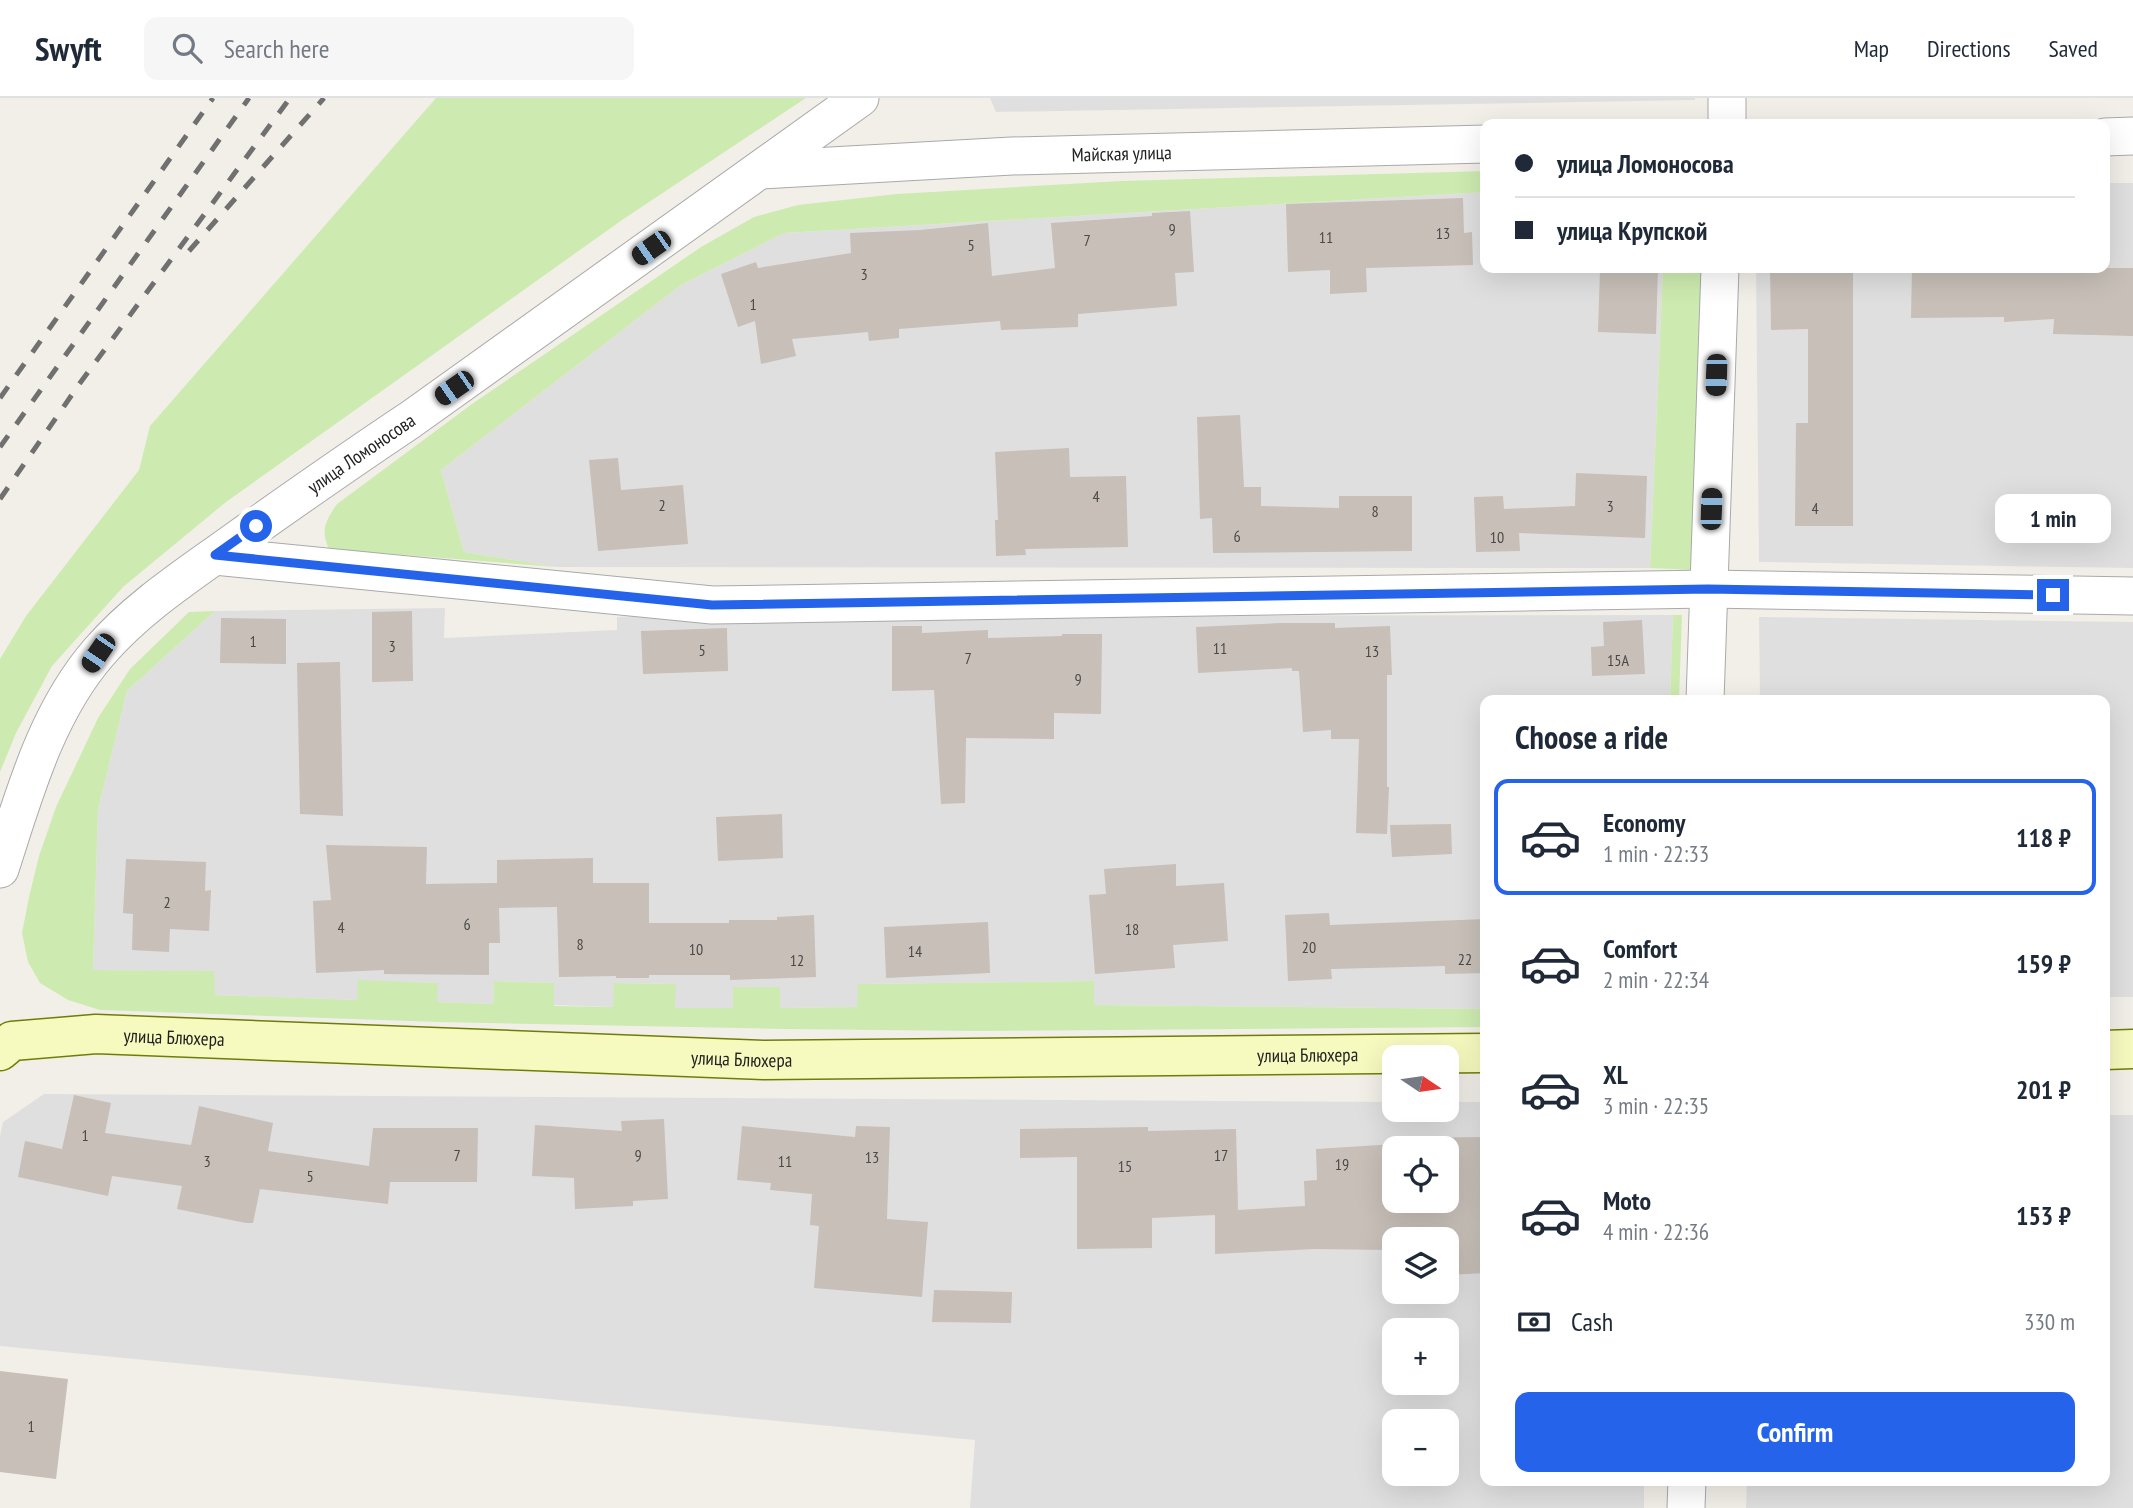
<!DOCTYPE html>
<meta charset="utf-8">
<style>
:root{--surface:#fff;--page:#f6f6f7;--text:#1f2937;--muted:#747a83;--line:#e0e1e3;--accent:#2563eb}
body{margin:0;font-family:"PT Sans Narrow",sans-serif;background:var(--page);color:var(--text);height:100vh;display:flex;flex-direction:column;font-size:26px;white-space:nowrap}
*{box-sizing:border-box;margin:0}
p{font-size:23px;color:var(--muted)}
.icon{flex:none;width:38px;height:38px;fill:none;stroke:currentColor;stroke-width:2;stroke-linecap:round;stroke-linejoin:round}
.map{position:relative;flex:1;overflow:hidden}
.sheet{position:absolute;left:1480px;top:597px;width:630px;height:791px;display:flex;flex-direction:column;background:var(--surface);border-radius:14px;box-shadow:0 7px 28px #0002}
.sheet>*{flex:none}
.banner{position:absolute;left:1480px;top:21px;width:630px;height:154px;border-radius:14px;box-shadow:0 7px 28px #0002;display:grid;align-content:center;height:154px;padding:0 35px;background:var(--surface)}
.needle{width:46px;rotate:103deg}
.tools{position:absolute;left:1382px;top:947px;display:grid;gap:14px}
.tools a{display:grid;place-items:center;width:77px;height:77px;border-radius:14px;background:var(--surface);box-shadow:0 7px 28px #0002;font-size:35px}
.end{position:absolute;width:32px;height:32px;margin:-16px;border:9px solid #2563eb;background:#fff;box-shadow:0 0 0 4px #fff}
.from{border-radius:50%}
.bubble{position:absolute;height:49px;border-radius:14px;background:var(--surface);box-shadow:0 7px 28px #0002;font-size:23px;font-weight:600;line-height:49px;text-align:center}
.car{position:absolute;width:21px;height:42px;margin:-21px -10px;border-radius:9px;box-shadow:0 0 5px 2px #0007;background:linear-gradient(#222 24%,#8ab4d8 0 40%,#222 0 76%,#8ab4d8 0 86%,#222 0)}
.banner b{display:flex;align-items:center;gap:24px;height:66px;font-size:26px}
.banner b+b{border-top:2px solid var(--line)}
.banner i{width:18px;height:18px;background:var(--text)}
ul{padding:0;list-style:none}
li{display:flex;align-items:center;gap:21px;height:116px;margin:0 14px 10px;padding:0 21px;border:4px solid transparent;border-radius:14px}
li div{flex:1}
li b{display:block;font-size:26px}
li em{font-style:normal;font-weight:600}
li.selected{border-color:var(--accent)}
li>.icon{width:63px;height:63px;stroke-width:1.5}
h2{padding:0 35px;font-size:32px;line-height:84px}
.pay{display:flex;align-items:center;gap:18px;height:77px;padding:0 35px;font-size:26px}
.pay p{margin-inline-start:auto}
.primary-button{display:flex;gap:14px;margin-top:auto;padding:14px 35px}
.primary-button a{flex:1;height:80px;border-radius:14px;background:var(--accent);color:#fff;font-size:28px;font-weight:600;line-height:80px;text-align:center}
header{display:flex;align-items:center;gap:42px;box-sizing:border-box;height:98px;padding:0 35px;background:var(--surface);border-bottom:2px solid var(--line)}
header strong{font-size:33px}
nav{display:flex;gap:38px;margin-inline-start:auto;font-size:24px}
.search{width:490px;height:63px;background:var(--page);display:flex;align-items:center;gap:18px;box-sizing:border-box;padding:0 24px;border-radius:14px;color:var(--muted);font-size:26px}
.map>svg:first-child{display:block}
.residential{fill:#e0dfdf;fill-rule:evenodd}
.grass{fill:#cdebb0}
.building{fill:#c7bfb8;fill-rule:evenodd}
.lines{fill:none;stroke-linecap:round;stroke-linejoin:round}
.street-casing{stroke:#a9a9a9;stroke-width:39}
.secondary-casing{stroke:#707d05;stroke-width:41}
.street{stroke:#fff;stroke-width:37}
.secondary{stroke:#f7fabf;stroke-width:38}
.rail{stroke:#707070;stroke-width:5;stroke-dasharray:14 14;stroke-linecap:butt}
.route{stroke:#2563eb;stroke-width:9}
.labels{text-anchor:middle;stroke-width:5;stroke-linejoin:round;paint-order:stroke}
.number-label{font-size:16px;fill:#4b4948}
.street-label{font-size:19px;fill:#222;stroke:#fff}
</style>
<header>
<strong>Swyft</strong>
<div class="search"><svg class="icon" aria-label="search" viewBox="0 0 24 24"><circle cx="10" cy="10" r="6"/><path d="M15 15l6 6"/></svg>Search here</div>
<nav><a>Map</a><a>Directions</a><a>Saved</a></nav>
</header>
<div class="map">
<svg width="2133" height="1410" viewBox="0 0 2133 1410">
<rect width="100%" height="100%" fill="#f2efe9"/>
<g class="residential">
<polygon points="990,0 1695,0 1695,2 996,14"/>
<polygon points="2105,85 2133,85 2133,470 1759,464 1756,170 2105,170"/>
<polygon points="1486,94 1486,170 1663,170 1650,470 557,469 464,454 441,372 681,187 784,135"/>
<polygon points="445,510 444,540 617,532 617,519 643,518 1673,517 1670,602 1486,602 1486,911 1094,907 1094,883 858,886 858,909 780,910 780,890 733,910 675,910 675,886 614,885 614,909 553,907 554,885 494,883 493,906 437,904 437,885 358,883 358,902 214,897 214,874 93,872 98,712 127,593 215,513"/>
<polygon points="1759,519 2133,524 2133,899 2105,899 2105,602 1760,602"/>
<path d="M44 996 1395 1004V1012H1447V1004H1486V1382L1644 1383V1410H970L975 1342 0 1248V1038L3 1024ZM1395 1050H1447V1102H1395ZM1395 1141H1447V1194H1395ZM1395 1232H1447V1284H1395ZM1395 1323H1447V1376H1395Z"/>
<polygon points="2105,1017 2133,1017 2133,1410 1746,1410 1747,1383 2105,1382"/>
</g>
<g class="grass">
<polygon points="436,0 806,0 622,122 226,404 123,489 52,568 16,635 0,674 0,561 26,518 139,372 150,328"/>
<path d="M1486 73V94L784 135 681 187 441 372 464 454 557 469 329 451C320 432 326 422 337 406L472 306 701 149 754 119 798 107 897 96 1121 83Z"/>
<polygon points="1663,170 1702,170 1695,472 1650,470"/>
<polygon points="215,513 127,593 98,712 93,872 214,873 215,897 357,902 358,882 438,885 437,904 493,906 494,883 554,885 554,908 613,909 614,885 676,886 675,910 733,910 733,889 780,889 780,910 857,909 858,886 1094,883 1094,907 1486,911 1486,929 975,933 784,931 437,924 100,912 68,902 40,885 28,864 22,835 29,799 39,758 56,709 98,620 130,571 189,514"/>
<polygon points="1673,517 1682,517 1679,602 1670,602"/>
</g>
<g class="building">
<polygon points="1463,100 1464,135 1472,134 1473,167 1366,170 1367,194 1330,196 1330,172 1288,174 1286,106"/>
<polygon points="1190,113 1194,174 1175,175 1177,208 1078,216 1078,229 1001,232 1000,223 899,231 899,240 869,243 868,234 792,241 796,258 761,266 755,223 738,229 721,176 756,164 758,170 851,155 850,135 920,132 988,125 992,178 1055,170 1051,125 1152,118 1152,115"/>
<polygon points="1600,170 1658,170 1656,236 1598,234"/>
<polygon points="1770,170 1853,170 1853,428 1795,428 1796,325 1808,325 1808,231 1771,232"/>
<polygon points="1912,170 2133,170 2133,238 2053,236 2054,221 2004,224 2004,219 1911,220"/>
<polygon points="1240,317 1244,389 1261,389 1261,408 1339,410 1339,398 1412,398 1412,453 1213,455 1212,420 1200,421 1197,319"/>
<polygon points="1069,350 1070,379 1126,378 1128,449 1025,451 1026,457 996,458 995,422 998,422 995,354"/>
<polygon points="618,360 621,392 683,387 688,446 598,453 589,362"/>
<polygon points="1576,375 1647,378 1645,440 1519,435 1520,453 1476,454 1474,399 1503,398 1504,411 1575,408"/>
<polygon points="412,513 413,583 372,584 372,514"/>
<polygon points="221,520 286,521 286,566 220,565"/>
<polygon points="1642,522 1645,576 1592,578 1591,549 1604,548 1603,524"/>
<polygon points="1281,525 1335,525 1335,530 1390,528 1392,577 1387,577 1387,689 1389,689 1387,736 1356,735 1359,641 1331,641 1331,632 1303,634 1299,573 1292,573 1292,570 1198,575 1196,529"/>
<polygon points="892,528 922,528 922,535 988,532 988,540 1062,538 1062,536 1102,536 1101,616 1054,615 1054,641 966,640 965,705 941,706 934,592 892,593"/>
<polygon points="727,530 728,573 643,576 641,533"/>
<polygon points="340,564 343,718 300,716 297,565"/>
<polygon points="782,716 783,760 718,763 716,719"/>
<polygon points="1451,726 1452,756 1392,759 1390,727"/>
<polygon points="326,747 427,749 426,786 497,785 497,762 593,760 593,785 649,785 649,825 729,825 729,822 777,822 777,819 814,817 816,879 730,882 730,877 649,877 649,880 616,880 616,878 559,879 557,809 499,810 500,845 489,845 489,877 384,876 384,872 316,875 313,803 331,802"/>
<polygon points="126,761 206,764 205,793 211,792 209,833 170,831 169,854 132,852 133,816 123,815"/>
<polygon points="1176,766 1176,788 1224,785 1228,843 1173,847 1175,870 1095,876 1089,797 1106,796 1104,771"/>
<polygon points="1329,815 1330,827 1486,821 1486,875 1445,876 1445,868 1331,871 1332,881 1288,883 1285,817"/>
<polygon points="988,824 990,875 886,880 884,829"/>
<polygon points="74,997 111,1005 105,1035 191,1047 199,1008 273,1025 268,1053 369,1068 373,1030 478,1030 477,1084 390,1084 388,1106 260,1091 253,1125 246,1125 177,1111 182,1088 112,1078 108,1098 18,1079 25,1043 62,1051"/>
<polygon points="664,1021 668,1101 633,1103 633,1108 575,1111 574,1080 532,1078 535,1027 622,1033 621,1023"/>
<polygon points="742,1028 855,1039 856,1028 890,1029 887,1121 928,1124 922,1199 814,1190 819,1128 810,1127 812,1096 770,1092 771,1085 737,1082"/>
<path d="M1148 1029V1033L1236 1031 1238 1112 1305 1108 1304 1083 1317 1082 1316 1051 1395 1046V1040L1486 1039V1175L1447 1177V1141H1395V1172L1389 1173V1152L1314 1151 1215 1156V1117L1152 1120V1150L1077 1151V1059L1020 1060V1031ZM1395 1050H1447V1102H1395Z"/>
<polygon points="934,1192 1012,1194 1011,1225 932,1224"/>
<polygon points="0,1273 68,1281 56,1381 0,1374"/>
</g>
<g class="lines">
<g class="street-casing">
<g id="street">
<polyline points="1727,0 1727,26"/>
<polyline points="2105,39 2133,38"/>
<path id="s1" d="M760 72 1012 58 1486 46"/>
<polyline points="215,458 712,507 1708,491 2133,498"/>
<polyline points="1705,602 1720,170"/>
<path id="s2" d="M0 771C24 697 46 615 99 554 136 511 185 479 231 446 290 404 350 362 410 322L860 0"/>
<polyline points="1686,1410 1687,1382"/>
</g>
</g>
<g class="secondary-casing">
<g id="secondary">
<polyline points="2105,952 2133,951"/>
<path id="s3" d="M0 953 12 943 96 936 764 962 1486 955"/>
</g>
</g>
<use href="#street" class="street"/>
<use href="#secondary" class="secondary"/>
<g class="rail">
<polyline points="189,153 324,0"/>
<polyline points="0,300 213,0"/>
<polyline points="0,349 249,0"/>
<polyline points="0,401 80,285 290,0"/>
</g>
</g>
<g class="lines">
<polyline class="route" points="256,428 215,457 712,507 1708,491 2053,497"/>
</g>
<g class="labels">
<g class="number-label">
<text x="1172" y="137">9</text>
<text x="1443" y="141">13</text>
<text x="1326" y="145">11</text>
<text x="1087" y="148">7</text>
<text x="971" y="153">5</text>
<text x="864" y="182">3</text>
<text x="753" y="212">1</text>
<text x="1096" y="404">4</text>
<text x="662" y="413">2</text>
<text x="1610" y="414">3</text>
<text x="1815" y="416">4</text>
<text x="1375" y="419">8</text>
<text x="1237" y="444">6</text>
<text x="1497" y="445">10</text>
<text x="253" y="549">1</text>
<text x="392" y="554">3</text>
<text x="1220" y="556">11</text>
<text x="702" y="558">5</text>
<text x="1372" y="559">13</text>
<text x="968" y="566">7</text>
<text x="1618" y="568">15А</text>
<text x="1078" y="587">9</text>
<text x="167" y="810">2</text>
<text x="467" y="832">6</text>
<text x="341" y="835">4</text>
<text x="1132" y="837">18</text>
<text x="580" y="852">8</text>
<text x="1309" y="855">20</text>
<text x="696" y="857">10</text>
<text x="915" y="859">14</text>
<text x="1465" y="867">22</text>
<text x="797" y="868">12</text>
<text x="85" y="1043">1</text>
<text x="457" y="1063">7</text>
<text x="638" y="1063">9</text>
<text x="1221" y="1063">17</text>
<text x="872" y="1065">13</text>
<text x="207" y="1069">3</text>
<text x="785" y="1069">11</text>
<text x="1342" y="1072">19</text>
<text x="1125" y="1074">15</text>
<text x="310" y="1084">5</text>
<text x="31" y="1334">1</text>
</g>
<g class="street-label">
<text dy="7" stroke="none"><textPath href="#s1" startOffset="362">Майская улица</textPath></text>
<text dy="7" stroke="none"><textPath href="#s2" startOffset="570">улица Ломоносова</textPath></text>
<text dy="7" stroke="none"><textPath href="#s3" startOffset="178">улица Блюхера</textPath></text>
<text dy="7" stroke="none"><textPath href="#s3" startOffset="1312">улица Блюхера</textPath></text>
<text dy="7" stroke="none"><textPath href="#s3" startOffset="746">улица Блюхера</textPath></text>
</g>
</g>
</svg>
<div class="tools">
<a><svg class="needle" viewBox="-14 -14 28 28"><path d="M0-13l5 13h-10z" fill="#e53935"/><path d="M0 13l5-13h-10z" fill="#747a83"/></svg></a>
<a><svg class="icon" aria-label="locate" viewBox="0 0 24 24"><circle cx="12" cy="12" r="6"/><path d="M12 2v4M12 18v4M2 12h4M18 12h4"/></svg></a>
<a><svg class="icon" aria-label="layers" viewBox="0 0 24 24"><path d="M12 4l9 5-9 5-9-5zM3 14l9 5 9-5"/></svg></a>
<a>+</a>
<a>−</a>
</div>
<i class="end from" style="left:256px;top:428px"></i>
<i class="end" style="left:2053px;top:497px"></i>
<div class="bubble" style="left:1995px;top:396px;width:116px">1 min</div>
<i class="car" style="left:651px;top:150px;rotate:235deg"></i>
<i class="car" style="left:1716px;top:277px;rotate:182deg"></i>
<i class="car" style="left:454px;top:290px;rotate:235deg"></i>
<i class="car" style="left:1711px;top:411px;rotate:2deg"></i>
<i class="car" style="left:98px;top:555px;rotate:214deg"></i>
<div class="banner">
<b><i class="from"></i>улица Ломоносова</b>
<b><i></i>улица Крупской</b>
</div>
<section class="sheet">
<h2>Choose a ride</h2>
<ul>
<li class="selected"><svg class="icon" aria-label="car" viewBox="0 0 24 24"><path d="M5 17H2v-5l4-1 3-4h7l3 4 3 1v5h-3M9 17h6M6 11h13"/><circle cx="7" cy="17" r="2"/><circle cx="17" cy="17" r="2"/></svg><div><b>Economy</b><p>1 min · 22:33</p></div><em>118 ₽</em></li>
<li><svg class="icon" aria-label="car" viewBox="0 0 24 24"><path d="M5 17H2v-5l4-1 3-4h7l3 4 3 1v5h-3M9 17h6M6 11h13"/><circle cx="7" cy="17" r="2"/><circle cx="17" cy="17" r="2"/></svg><div><b>Comfort</b><p>2 min · 22:34</p></div><em>159 ₽</em></li>
<li><svg class="icon" aria-label="car" viewBox="0 0 24 24"><path d="M5 17H2v-5l4-1 3-4h7l3 4 3 1v5h-3M9 17h6M6 11h13"/><circle cx="7" cy="17" r="2"/><circle cx="17" cy="17" r="2"/></svg><div><b>XL</b><p>3 min · 22:35</p></div><em>201 ₽</em></li>
<li><svg class="icon" aria-label="car" viewBox="0 0 24 24"><path d="M5 17H2v-5l4-1 3-4h7l3 4 3 1v5h-3M9 17h6M6 11h13"/><circle cx="7" cy="17" r="2"/><circle cx="17" cy="17" r="2"/></svg><div><b>Moto</b><p>4 min · 22:36</p></div><em>153 ₽</em></li>
</ul>
<div class="pay"><svg class="icon" aria-label="cash" viewBox="0 0 24 24"><path d="M3 7h18v10H3z"/><circle cx="12" cy="12" r="2"/></svg>Cash<p>330 m</p></div>
<div class="primary-button"><a>Confirm</a></div>
</section>
</div>
